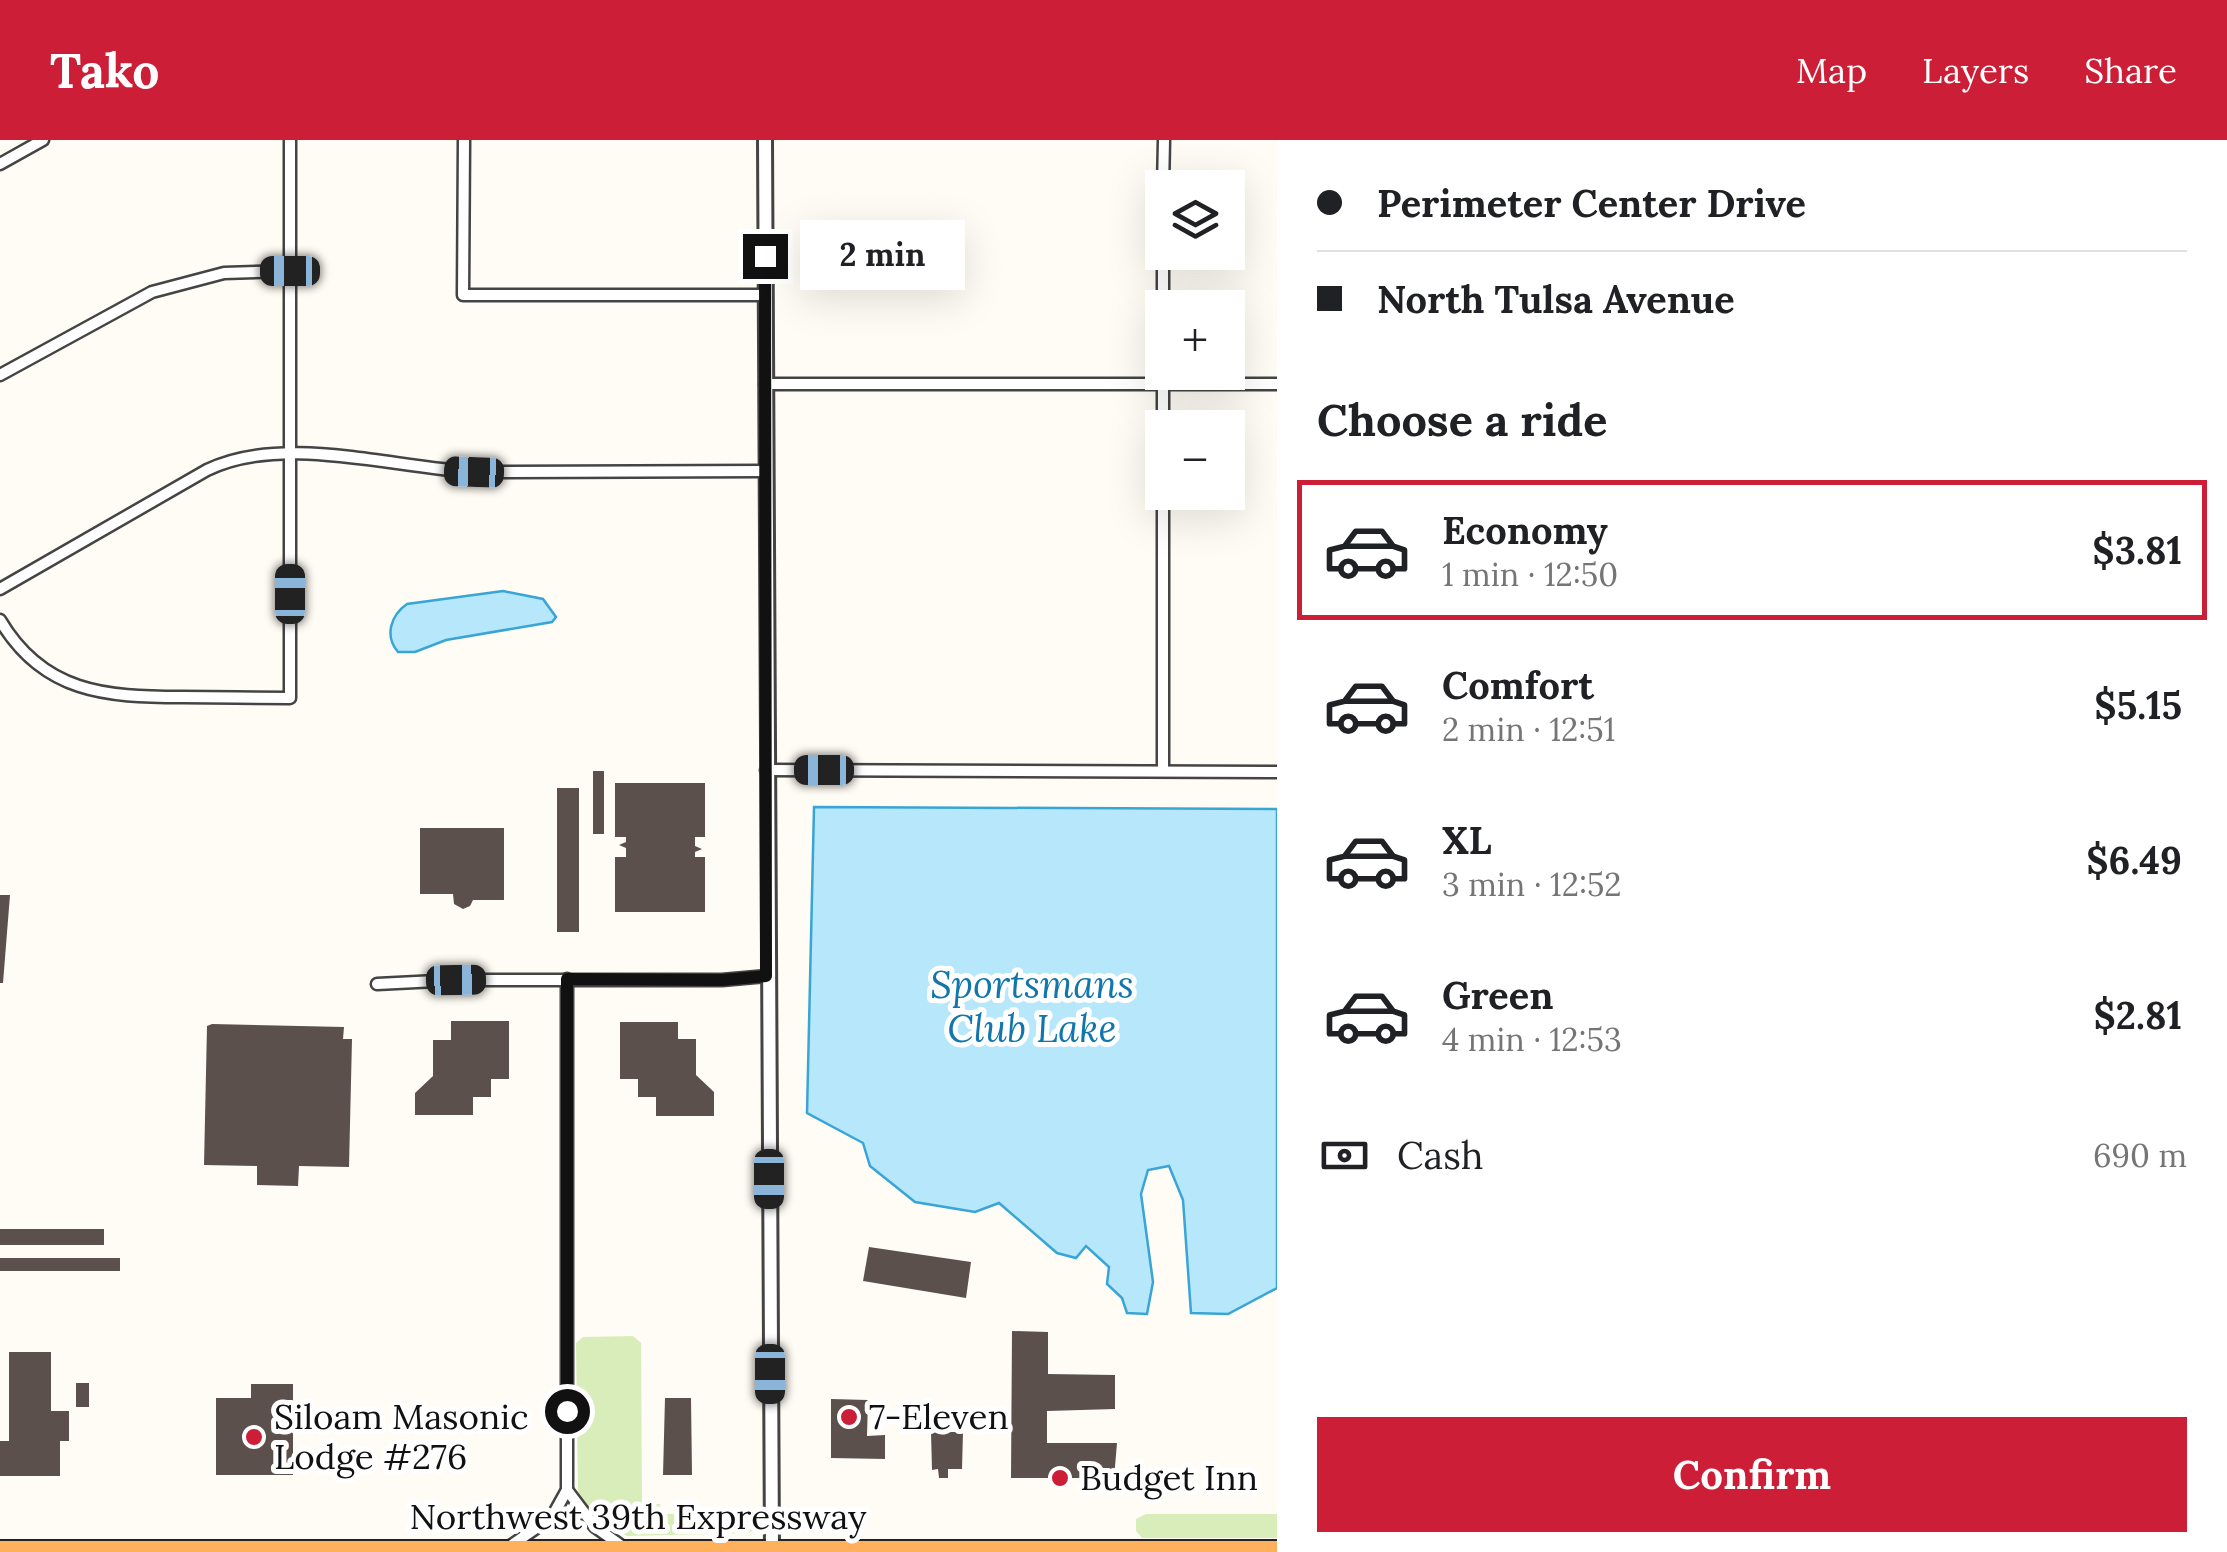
<!DOCTYPE html>
<meta charset="utf-8">
<style>
:root{--surface:#fff;--page:#f2f2f2;--text:#202124;--muted:#757577;--line:#e0e0e0;--accent:#cc1e36}
body{margin:0;font-family:Lora,serif;background:var(--page);color:var(--text);height:100vh;display:flex;flex-direction:column;font-size:38px;white-space:nowrap}
*{box-sizing:border-box;margin:0}
p{font-size:32px;color:var(--muted)}
.icon{flex:none;width:55px;height:55px;fill:none;stroke:currentColor;stroke-width:2;stroke-linecap:round;stroke-linejoin:round}
.map{position:relative;flex:1;overflow:hidden}
.details{display:flex;flex-direction:column;background:var(--surface);width:950px}
.details>*{flex:none}
.banner{display:grid;align-content:center;height:220px;padding:0 40px;background:var(--surface)}
.controls{position:absolute;left:1145px;top:30px;display:grid;gap:20px}
.controls a{display:grid;place-items:center;width:100px;height:100px;border-radius:0px;background:var(--surface);box-shadow:0 10px 40px #0002;font-size:50px}
.end{position:absolute;width:45px;height:45px;margin:-22px;border:12px solid #111;background:#fff;box-shadow:0 0 0 5px #fff}
.from{border-radius:50%}
.bubble{position:absolute;height:70px;border-radius:0px;background:var(--surface);box-shadow:0 10px 40px #0002;font-size:32px;font-weight:700;line-height:70px;text-align:center}
.car{position:absolute;width:30px;height:60px;margin:-30px -15px;border-radius:12px;box-shadow:0 0 8px 2px #0007;background:linear-gradient(#222 24%,#8ab4d8 0 40%,#222 0 76%,#8ab4d8 0 86%,#222 0)}
.banner b{display:flex;align-items:center;gap:35px;height:95px;font-size:38px}
.banner b+b{border-top:2px solid var(--line)}
.banner i{width:25px;height:25px;background:var(--text)}
ul{padding:0;list-style:none}
li{display:flex;align-items:center;gap:30px;height:140px;margin:0 20px 15px;padding:0 20px;border:5px solid transparent;border-radius:0px}
li div{flex:1}
li b{display:block;font-size:38px}
li em{font-style:normal;font-weight:700}
li.selected{border-color:var(--accent)}
li>.icon{width:90px;height:90px;stroke-width:1.5}
h2{padding:0 40px;font-size:45px;line-height:120px}
.pay{display:flex;align-items:center;gap:25px;height:110px;padding:0 40px;font-size:38px}
.pay p{margin-inline-start:auto}
.button{display:flex;gap:20px;margin-top:auto;padding:20px 40px}
.button a{flex:1;height:115px;border-radius:0px;background:var(--accent);color:#fff;font-size:40px;font-weight:700;line-height:115px;text-align:center}
header{display:flex;align-items:center;gap:60px;box-sizing:border-box;height:140px;padding:0 50px;background:var(--accent);color:#fff}
header strong{font-size:48px}
nav{display:flex;gap:55px;margin-inline-start:auto;font-size:35px}
main{display:flex;flex:1;min-height:0}
.map>svg:first-child{display:block}
.green{fill:#d9edba}
.water{fill:#b6e7fa;stroke:#38a5d6;stroke-width:2.5}
.building{fill:#5b504c}
.lines{fill:none;stroke-linecap:round;stroke-linejoin:round}
.minor-casing{stroke:#444;stroke-width:15}
.tertiary-casing{stroke:#444;stroke-width:18}
.trunk-casing{stroke:#222;stroke-width:22}
.minor{stroke:#fff;stroke-width:10}
.tertiary{stroke:#fff;stroke-width:12}
.trunk{stroke:#feb05d;stroke-width:18}
.route{stroke:#111;stroke-width:12}
.poi-dot{fill:#cc1e36;stroke:#fff;stroke-width:4}
.labels{text-anchor:middle;stroke-width:10;stroke-linejoin:round;paint-order:stroke}
.poi-label{font-size:35px;fill:#111;stroke:#fff;text-anchor:start}
.street-label{font-size:35px;fill:#111;stroke:#fff}
.water-label{font-size:38px;font-style:italic;fill:#1076ad;stroke:#fff}
</style>
<header>
<strong>Tako</strong>
<nav><a>Map</a><a>Layers</a><a>Share</a></nav>
</header>
<main>
<div class="map">
<svg width="1277" height="1412" viewBox="0 0 1277 1412">
<rect width="100%" height="100%" fill="#fffcf5"/>
<g class="green">
<polygon points="633,1196 641,1203 642,1364 660,1364 661,1374 760,1373 760,1388 748,1393 627,1396 598,1381 578,1353 576,1203 583,1197"/>
<polygon points="1146,1374 1277,1374 1277,1398 1142,1398 1136,1391 1136,1379"/>
</g>
<g class="water">
<path d="M503 451 543 459 556 477 552 482 446 500 415 512H398C384 496 391 475 407 464Z"/>
<polygon points="814,667 1277,669 1277,1148 1228,1174 1191,1173 1183,1060 1169,1026 1148,1030 1141,1054 1153,1142 1147,1174 1127,1173 1122,1158 1107,1144 1109,1127 1086,1106 1076,1118 1057,1113 999,1063 975,1072 915,1062 870,1026 863,1003 807,973"/>
</g>
<g class="building">
<rect x="593" y="631" width="11" height="63"/>
<polygon points="615,643 705,643 705,697 695,697 695,706 702,709 695,712 695,717 705,717 705,772 615,772 615,717 626,717 626,708 619,705 626,702 626,697 615,697"/>
<rect x="557" y="648" width="22" height="144"/>
<polygon points="420,688 504,688 504,760 473,760 470,766 463,769 454,764 453,754 420,754"/>
<polygon points="0,755 10,755 3,843 0,843"/>
<polygon points="451,881 509,881 509,939 491,939 491,957 473,957 473,975 415,975 415,953 433,936 433,900 451,900"/>
<polygon points="620,882 678,882 678,899 696,899 696,935 714,952 714,976 656,976 656,957 638,957 638,939 620,939"/>
<polygon points="212,884 344,887 343,899 352,899 349,1027 299,1026 298,1046 257,1045 257,1026 204,1025 207,886"/>
<rect x="0" y="1089" width="104" height="16"/>
<polygon points="869,1107 971,1122 966,1158 863,1141"/>
<rect x="0" y="1118" width="120" height="13"/>
<polygon points="1012,1191 1048,1192 1048,1234 1115,1235 1115,1269 1047,1271 1047,1303 1117,1303 1114,1338 1011,1338"/>
<polygon points="9,1212 51,1212 51,1271 69,1271 69,1301 60,1301 60,1336 0,1336 0,1301 9,1301"/>
<rect x="76" y="1243" width="13" height="24"/>
<polygon points="251,1244 293,1244 293,1335 216,1335 216,1258 251,1258"/>
<polygon points="665,1258 691,1258 692,1335 663,1335"/>
<polygon points="831,1259 868,1260 867,1296 885,1295 885,1319 831,1318"/>
<polygon points="931,1292 963,1292 962,1329 948,1329 948,1338 939,1338 938,1329 932,1330"/>
</g>
<g class="lines">
<g class="minor-casing">
<g id="minor">
<polyline points="464,0 463,155 765,155"/>
<polyline points="0,24 43,0"/>
<polyline points="1163,48 1164,0"/>
<polyline points="1163,168 1163,112"/>
<polyline points="0,235 152,152 224,133 290,131"/>
<polyline points="765,244 1277,244"/>
<polyline points="1163,288 1163,232"/>
<path d="M0 449 207 330C283 293 393 328 474 332L765 331"/>
<path d="M0 480C43 553 106 557 182 557 218 557 254 558 290 558V0"/>
<polyline points="766,630 1277,632"/>
<polyline points="1163,631 1163,352"/>
<polyline points="377,844 456,840 722,840 767,836"/>
<polyline points="567,1350 595,1387 626,1409"/>
<polyline points="506,1409 552,1377 567,1350 567,839"/>
</g>
</g>
<g class="tertiary-casing">
<polyline id="tertiary" points="765,0 772,1412"/>
</g>
<g class="trunk-casing">
<polyline id="trunk" points="0,1410 1277,1410"/>
</g>
<use href="#minor" class="minor"/>
<use href="#tertiary" class="tertiary"/>
<use href="#trunk" class="trunk"/>
</g>
<g class="lines">
<polyline class="route" points="567,1271 567,839 722,840 766,836 765,116"/>
</g>
<g class="poi-dot">
<circle cx="849" cy="1277" r="10"/>
<circle cx="254" cy="1297" r="10"/>
<circle cx="1060" cy="1338" r="10"/>
</g>
<g class="labels">
<g class="poi-label">
<text x="274" y="1289">Siloam Masonic<tspan x="274" dy="40">Lodge #276</tspan></text>
<text x="869" y="1289">7-Eleven</text>
<text x="1080" y="1350">Budget Inn</text>
</g>
<g class="street-label">
<text x="638" y="1389">Northwest 39th Expressway</text>
</g>
<g class="water-label">
<text x="1032" y="858">Sportsmans<tspan x="1032" dy="44">Club Lake</tspan></text>
</g>
</g>
</svg>
<div class="controls">
<a><svg class="icon" aria-label="layers" viewBox="0 0 24 24"><path d="M12 4l9 5-9 5-9-5zM3 14l9 5 9-5"/></svg></a>
<a>+</a>
<a>−</a>
</div>
<i class="end from" style="left:567px;top:1271px"></i>
<i class="end" style="left:765px;top:116px"></i>
<div class="bubble" style="left:800px;top:80px;width:165px">2 min</div>
<i class="car" style="left:290px;top:131px;rotate:270deg"></i>
<i class="car" style="left:474px;top:332px;rotate:272deg"></i>
<i class="car" style="left:290px;top:454px;rotate:0deg"></i>
<i class="car" style="left:824px;top:630px;rotate:270deg"></i>
<i class="car" style="left:456px;top:840px;rotate:89deg"></i>
<i class="car" style="left:769px;top:1039px;rotate:180deg"></i>
<i class="car" style="left:770px;top:1234px;rotate:180deg"></i>
</div>
<section class="details">
<div class="banner">
<b><i class="from"></i>Perimeter Center Drive</b>
<b><i></i>North Tulsa Avenue</b>
</div>
<h2>Choose a ride</h2>
<ul>
<li class="selected"><svg class="icon" aria-label="car" viewBox="0 0 24 24"><path d="M5 17H2v-5l4-1 3-4h7l3 4 3 1v5h-3M9 17h6M6 11h13"/><circle cx="7" cy="17" r="2"/><circle cx="17" cy="17" r="2"/></svg><div><b>Economy</b><p>1 min · 12:50</p></div><em>$3.81</em></li>
<li><svg class="icon" aria-label="car" viewBox="0 0 24 24"><path d="M5 17H2v-5l4-1 3-4h7l3 4 3 1v5h-3M9 17h6M6 11h13"/><circle cx="7" cy="17" r="2"/><circle cx="17" cy="17" r="2"/></svg><div><b>Comfort</b><p>2 min · 12:51</p></div><em>$5.15</em></li>
<li><svg class="icon" aria-label="car" viewBox="0 0 24 24"><path d="M5 17H2v-5l4-1 3-4h7l3 4 3 1v5h-3M9 17h6M6 11h13"/><circle cx="7" cy="17" r="2"/><circle cx="17" cy="17" r="2"/></svg><div><b>XL</b><p>3 min · 12:52</p></div><em>$6.49</em></li>
<li><svg class="icon" aria-label="car" viewBox="0 0 24 24"><path d="M5 17H2v-5l4-1 3-4h7l3 4 3 1v5h-3M9 17h6M6 11h13"/><circle cx="7" cy="17" r="2"/><circle cx="17" cy="17" r="2"/></svg><div><b>Green</b><p>4 min · 12:53</p></div><em>$2.81</em></li>
</ul>
<div class="pay"><svg class="icon" aria-label="cash" viewBox="0 0 24 24"><path d="M3 7h18v10H3z"/><circle cx="12" cy="12" r="2"/></svg>Cash<p>690 m</p></div>
<div class="button"><a>Confirm</a></div>
</section>
</main>
